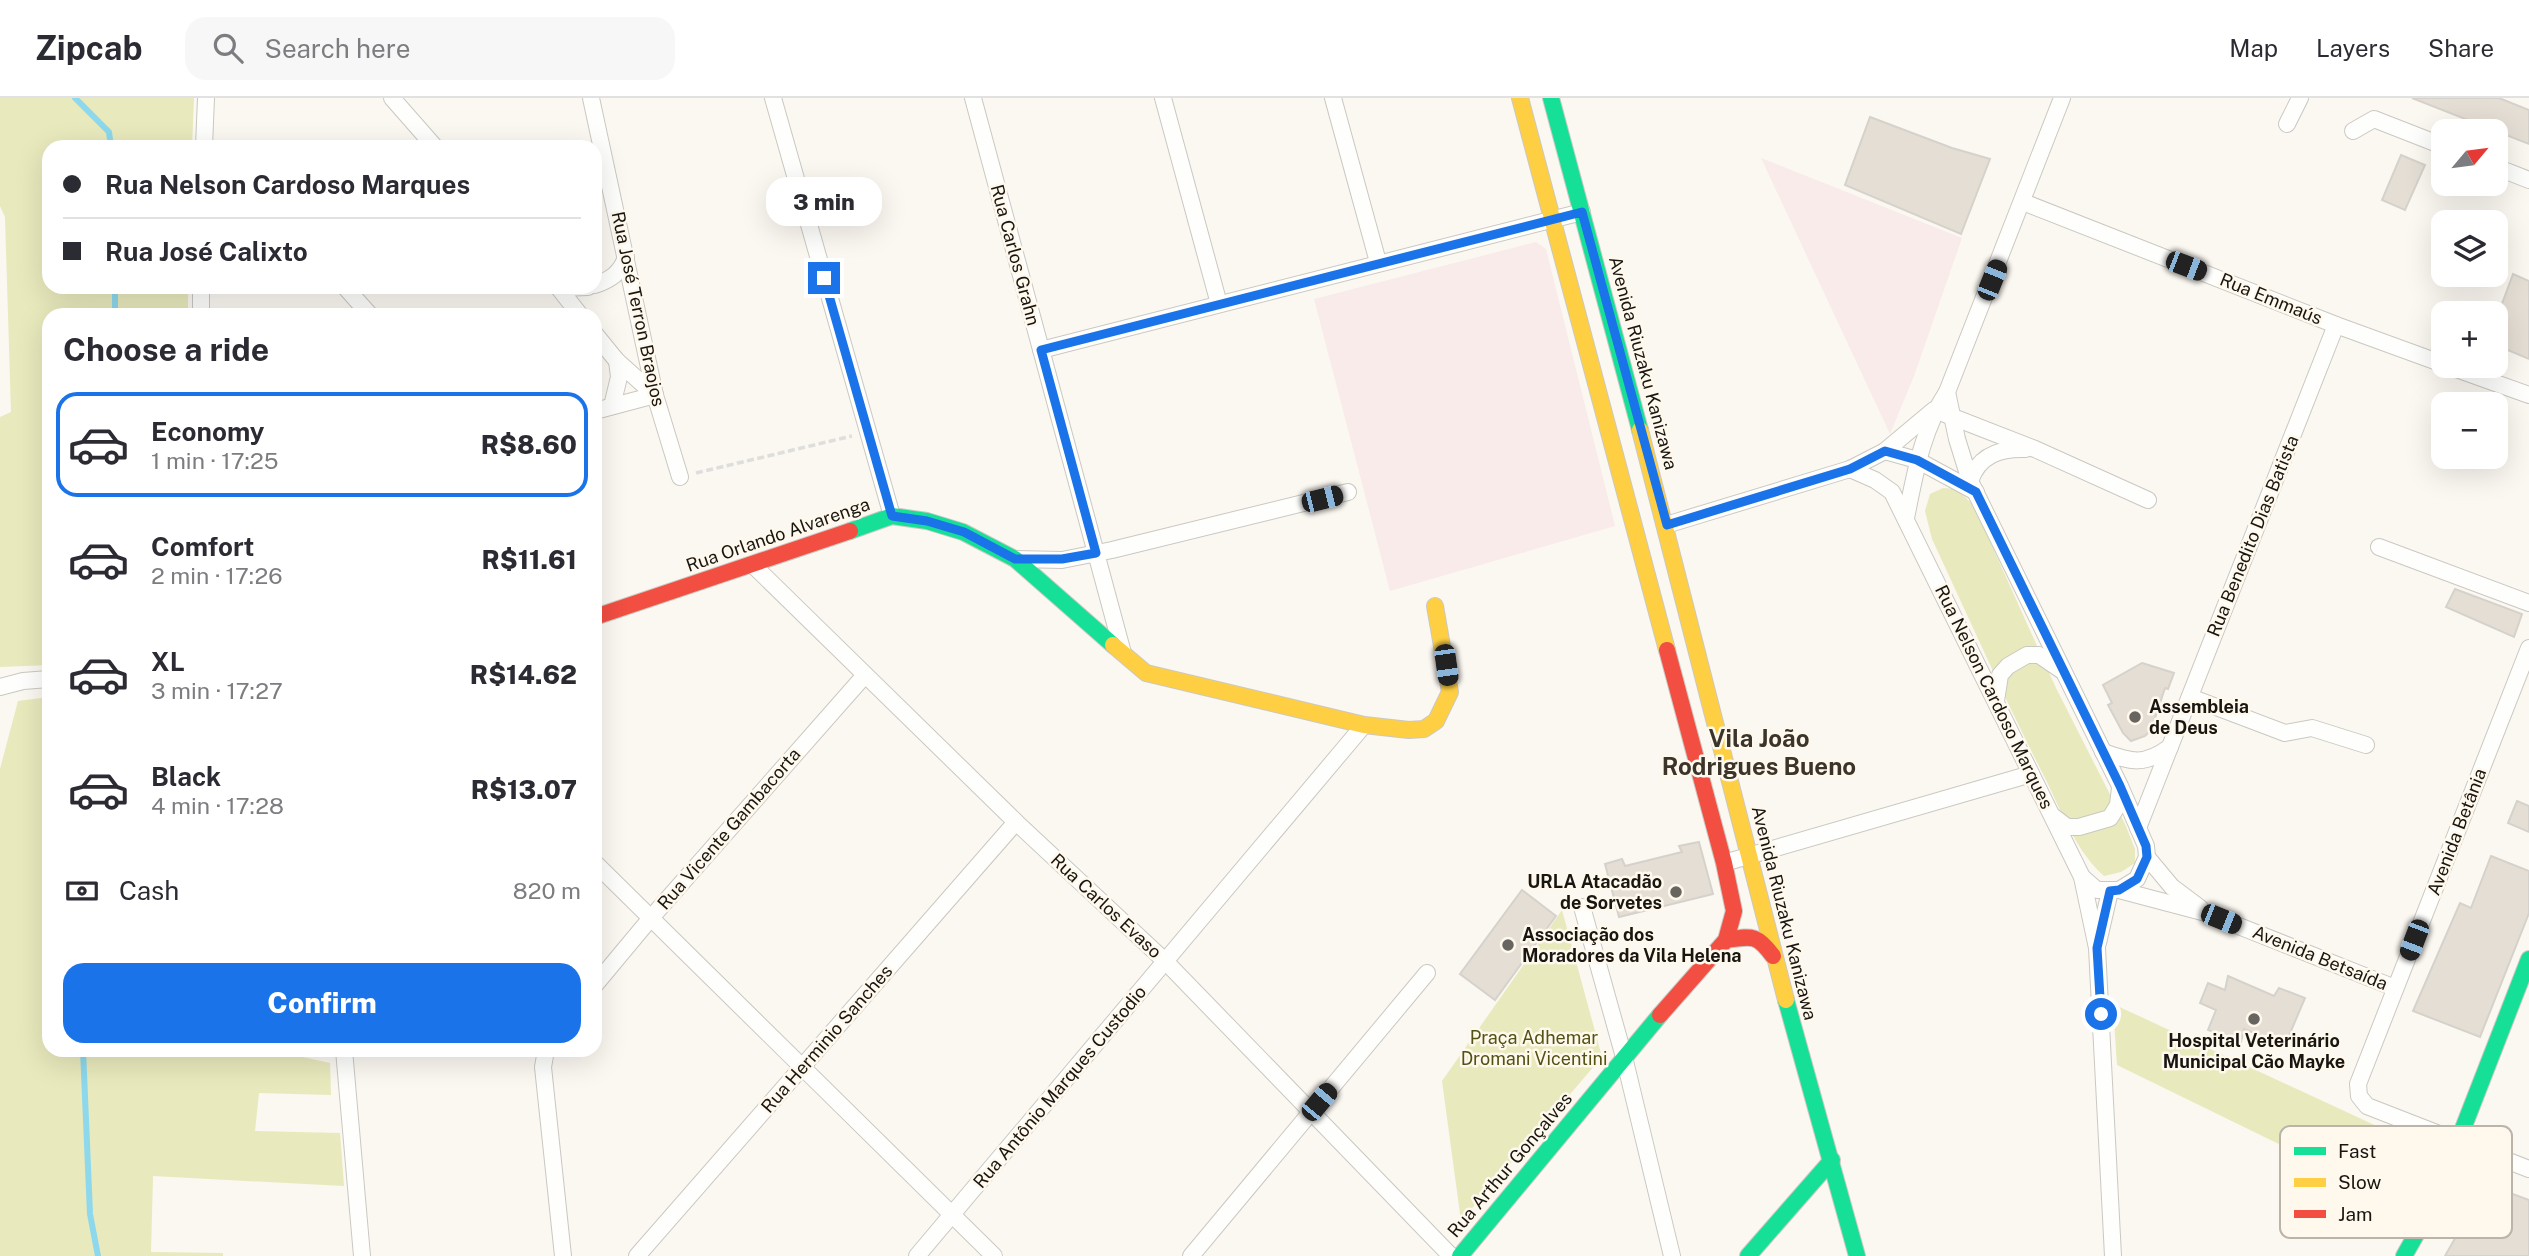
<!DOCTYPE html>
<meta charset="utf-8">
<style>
:root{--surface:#fff;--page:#f7f7f7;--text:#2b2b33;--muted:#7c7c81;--line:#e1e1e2;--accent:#1a73e8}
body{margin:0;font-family:"Public Sans",sans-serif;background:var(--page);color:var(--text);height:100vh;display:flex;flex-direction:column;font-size:26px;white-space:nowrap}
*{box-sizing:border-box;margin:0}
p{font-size:23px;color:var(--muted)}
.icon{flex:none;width:38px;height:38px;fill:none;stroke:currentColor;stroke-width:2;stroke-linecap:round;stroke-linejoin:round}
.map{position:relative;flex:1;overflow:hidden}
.drawer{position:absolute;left:42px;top:210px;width:560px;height:749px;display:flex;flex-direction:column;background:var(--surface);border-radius:21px;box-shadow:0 7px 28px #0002}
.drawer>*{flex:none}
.hud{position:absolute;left:42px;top:42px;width:560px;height:154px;border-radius:21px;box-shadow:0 7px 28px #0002;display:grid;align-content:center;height:154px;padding:0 21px;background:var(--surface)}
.needle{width:46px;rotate:61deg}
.fabs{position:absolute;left:2431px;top:21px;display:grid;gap:14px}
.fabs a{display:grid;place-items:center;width:77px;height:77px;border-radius:14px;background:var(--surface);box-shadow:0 7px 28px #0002;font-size:35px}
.end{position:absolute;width:32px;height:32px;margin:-16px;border:9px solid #1a73e8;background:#fff;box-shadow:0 0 0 4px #fff}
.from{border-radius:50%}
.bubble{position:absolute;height:49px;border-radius:21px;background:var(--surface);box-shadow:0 7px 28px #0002;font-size:23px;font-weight:800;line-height:49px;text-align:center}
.car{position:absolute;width:21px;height:42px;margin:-21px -10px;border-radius:9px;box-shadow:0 0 5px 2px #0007;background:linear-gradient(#222 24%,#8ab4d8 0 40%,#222 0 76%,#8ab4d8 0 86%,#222 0)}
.hud b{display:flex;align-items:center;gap:24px;height:66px;font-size:26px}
.hud b+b{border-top:2px solid var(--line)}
.hud i{width:18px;height:18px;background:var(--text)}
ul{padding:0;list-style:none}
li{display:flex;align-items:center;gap:21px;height:105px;margin:0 14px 10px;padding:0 7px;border:4px solid transparent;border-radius:21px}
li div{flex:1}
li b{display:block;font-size:26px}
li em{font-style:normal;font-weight:800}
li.current{border-color:var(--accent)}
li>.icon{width:63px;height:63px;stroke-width:1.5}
h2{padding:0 21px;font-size:32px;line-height:84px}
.pay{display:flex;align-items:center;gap:18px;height:77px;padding:0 21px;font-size:26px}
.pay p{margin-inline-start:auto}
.cta{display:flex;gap:14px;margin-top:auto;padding:14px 21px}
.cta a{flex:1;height:80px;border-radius:21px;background:var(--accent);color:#fff;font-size:28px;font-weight:800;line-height:80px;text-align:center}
header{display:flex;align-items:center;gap:42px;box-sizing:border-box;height:98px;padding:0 35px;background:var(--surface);border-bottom:2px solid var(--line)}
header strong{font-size:33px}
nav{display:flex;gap:38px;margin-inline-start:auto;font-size:24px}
.search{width:490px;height:63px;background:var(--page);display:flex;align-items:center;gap:18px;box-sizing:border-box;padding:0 24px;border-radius:21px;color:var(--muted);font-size:26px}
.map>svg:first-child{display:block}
.education{fill:#f8ebe9}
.green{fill:#e8e9bc}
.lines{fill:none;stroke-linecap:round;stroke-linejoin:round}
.stream{stroke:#8dd8ec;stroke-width:6}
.building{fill:#e5ded4;stroke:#d5d2cc;stroke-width:2}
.street-casing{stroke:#cbc8c2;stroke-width:18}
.fast-casing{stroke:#cbc8c2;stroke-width:18}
.slow-casing{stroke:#cbc8c2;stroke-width:18}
.jam-casing{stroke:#cbc8c2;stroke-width:18}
.path{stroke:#dededc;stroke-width:3.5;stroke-dasharray:7 3.5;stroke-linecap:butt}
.street{stroke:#fefefd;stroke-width:16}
.fast{stroke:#16e098;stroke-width:16}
.slow{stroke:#ffcf43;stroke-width:16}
.jam{stroke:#f24e42;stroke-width:16}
.route{stroke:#1a73e8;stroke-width:9}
.poi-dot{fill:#686560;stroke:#fff8ed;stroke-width:2.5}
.labels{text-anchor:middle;stroke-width:5;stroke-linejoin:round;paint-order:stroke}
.street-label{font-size:18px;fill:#191612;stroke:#fff8ed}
.poi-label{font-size:18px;font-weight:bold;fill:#191612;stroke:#fff8ed;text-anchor:start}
.park-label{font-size:18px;fill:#515213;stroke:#fff8ed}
.district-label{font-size:24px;font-weight:bold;fill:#3b342a;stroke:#fff8ed}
.key{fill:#fff8ed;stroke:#bab4ab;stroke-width:2}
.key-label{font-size:19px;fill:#191612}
</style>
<header>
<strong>Zipcab</strong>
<div class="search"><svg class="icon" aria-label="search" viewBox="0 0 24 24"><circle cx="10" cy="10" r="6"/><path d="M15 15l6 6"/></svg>Search here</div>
<nav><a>Map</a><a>Layers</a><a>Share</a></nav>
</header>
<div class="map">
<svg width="2529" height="1158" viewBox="0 0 2529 1158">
<rect width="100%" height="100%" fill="#fbf7f1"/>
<g class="education">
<polygon points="1761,60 1962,140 1914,278 1890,336"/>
<polygon points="1536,144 1546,151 1615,428 1390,493 1314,201"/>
</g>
<g class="green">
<polygon points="0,0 194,0 192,49 49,49 49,189 188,189 188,217 49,217 49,567 0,569 0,319 11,314 5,119 0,108"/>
<path d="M1943 390 1957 391 1974 408 2056 590 2125 726 2135 751V765L2121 774 2104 778C2075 752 2061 712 2044 678 2004 600 1969 520 1932 441L1925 413 1930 396Z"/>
<polygon points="49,599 49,952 271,952 330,965 331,997 259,995 255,1033 340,1035 344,1088 153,1078 151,1154 223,1155 223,1158 0,1158 0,671 18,603"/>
<polygon points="1562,812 1602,959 1461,1123 1442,983"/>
<polygon points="2113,906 2424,1050 2432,1065 2412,1111 2117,967"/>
</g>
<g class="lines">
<g class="stream">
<polyline points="75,0 109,34 111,49"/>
<polyline points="115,217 115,189"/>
<polyline points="83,952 90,1116 98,1158"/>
</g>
</g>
<g class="building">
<polygon points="2412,0 2499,0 2529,12 2529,46"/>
<polygon points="1870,19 1952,50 1990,61 1961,136 1845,87"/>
<polygon points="2401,57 2425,67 2405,112 2382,102"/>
<polygon points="2513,176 2529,183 2529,261 2496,247 2496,222"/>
<polygon points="2455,491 2522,516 2514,539 2446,509"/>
<polygon points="2142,565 2174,575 2168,591 2165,590 2151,632 2145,638 2131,643 2123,635 2108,607 2112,605 2103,587"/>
<polygon points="2517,703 2529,708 2529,734 2508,725"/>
<polygon points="1699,744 1713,796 1619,819 1605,766 1622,761 1625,768 1682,754 1679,748"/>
<polygon points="2491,758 2529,773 2529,815 2480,939 2413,913 2460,805 2471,810"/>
<polygon points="1522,792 1556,818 1495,902 1460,876"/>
<polygon points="2228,878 2274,898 2279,890 2305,900 2285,947 2244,931 2241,944 2208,932 2216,912 2200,905 2208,885 2225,892"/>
<polygon points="2486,1086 2529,1102 2529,1158 2445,1158"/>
</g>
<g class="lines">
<g class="street-casing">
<g id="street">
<polyline points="392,0 435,49"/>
<polyline points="591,0 655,297 680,379"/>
<polyline points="773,0 892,418"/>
<polyline points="973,0 1123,555"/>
<polyline points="1163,0 1219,206"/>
<polyline points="1333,0 1378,164"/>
<polyline points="2287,26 2300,0"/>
<polyline points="2353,33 2374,21 2443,48"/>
<polyline points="204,49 206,0"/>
<polyline points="2496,69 2529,82"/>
<polyline points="2023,104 2336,227 2443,266"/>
<path d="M595 187C610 182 621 175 626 159"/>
<polyline points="345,189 370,217"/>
<polyline points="558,189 580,217"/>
<polyline points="559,190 588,189"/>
<polyline points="201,217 201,189"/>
<polyline points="595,236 617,263 655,297"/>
<polyline points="1041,252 1582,114"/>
<polyline points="2448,268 2529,297"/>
<polyline points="1947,294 1957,341 1970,383 2120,688 2146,748 2147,759 2137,781 2119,792"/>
<polyline points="612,308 619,279 617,263"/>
<polyline points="595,313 655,297"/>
<polyline points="1945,316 2035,351 2148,402"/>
<polyline points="1885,353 1917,362 1976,394"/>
<polyline points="1850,371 1875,382 1892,394 2082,779 2097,850 2113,1158"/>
<path d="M1970 383C1979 357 2000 350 2026 351"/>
<path d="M1906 420C1915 376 1922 332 1947 294L2062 0"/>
<polyline points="1666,427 1850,371 1885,353 1934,312"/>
<polyline points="2379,449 2529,505"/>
<polyline points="1015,461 1062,462 1112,452 1348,394"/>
<polyline points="753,467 1016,724 1166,864 1451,1158"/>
<polyline points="2529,550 2358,986 2359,998 2367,1008 2529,1071"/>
<polyline points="0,589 23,583 49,581"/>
<polyline points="2190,599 2285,635 2312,630 2366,647"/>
<polyline points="1996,603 2000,577 2008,568 2027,557 2039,557 2061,572"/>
<path d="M2103 654C2132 664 2144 668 2170 649"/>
<polyline points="2054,719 2067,729 2079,729 2110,720 2118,707 2120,690"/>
<polyline points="2138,730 2336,227"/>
<polyline points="2147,759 2172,789 2200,810"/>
<polyline points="595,765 994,1158"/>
<polyline points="1724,765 2031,676"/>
<polyline points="2082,779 2097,792 2119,792 2206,815 2395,890"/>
<polyline points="1582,809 1624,959 1672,1158"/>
<polyline points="2098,845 2110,793"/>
<polyline points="595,887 650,821 865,577"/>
<polyline points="344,952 362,1158"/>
<polyline points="546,952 543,969 563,1158"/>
<polyline points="637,1158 1016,724"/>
<polyline points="917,1158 1364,627"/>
<polyline points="1191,1158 1427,875"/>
</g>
</g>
<g class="fast-casing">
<g id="fast">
<polyline points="1551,0 1640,332"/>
<polyline points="850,433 892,418 927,423 963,434 1015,461 1113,547"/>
<polyline points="1786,902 1857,1158"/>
<polyline points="1460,1158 1660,917"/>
<polyline points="1748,1158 1832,1062"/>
<polyline points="2404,1158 2434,1105 2529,861"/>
</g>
</g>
<g class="slow-casing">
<g id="slow">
<polyline points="1520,0 1667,552"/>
<polyline points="1640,332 1786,902"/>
<polyline points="1113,547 1146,575 1364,627 1409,632 1424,631 1436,623 1450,594 1435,508"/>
</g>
</g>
<g class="jam-casing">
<g id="jam">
<polyline points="595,519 850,433"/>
<path d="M1726 842C1752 838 1757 836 1773 858"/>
<polyline points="1660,917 1726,842 1734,813 1724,765 1667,552"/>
</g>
</g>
<polyline class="path" points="696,375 852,338"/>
<use href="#street" class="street"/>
<use href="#fast" class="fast"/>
<use href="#slow" class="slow"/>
<use href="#jam" class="jam"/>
</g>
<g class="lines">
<polyline class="route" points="824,180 892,418 927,423 964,434 1015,461 1062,461 1096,455 1041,252 1582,114 1667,427 1850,371 1885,353 1917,362 1976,394 2120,688 2146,748 2147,759 2137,781 2119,792 2110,793 2097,850 2101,916"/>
</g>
<g class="poi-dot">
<circle cx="2135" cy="619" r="7"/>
<circle cx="1676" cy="794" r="7"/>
<circle cx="1508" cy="847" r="7"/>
<circle cx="2254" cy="921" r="7"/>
</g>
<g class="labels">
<g class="street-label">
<text transform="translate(1015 157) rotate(75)" y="6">Rua Carlos Grahn</text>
<text transform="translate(2271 201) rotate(22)" y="6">Rua Emmaús</text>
<text transform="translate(638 211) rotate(78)" y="6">Rua José Terron Braojos</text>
<text transform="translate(1643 265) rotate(75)" y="6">Avenida Riuzaku Kanizawa</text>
<text transform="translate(778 437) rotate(-19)" y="6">Rua Orlando Alvarenga</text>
<text transform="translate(2253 438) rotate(-68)" y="6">Rua Benedito Dias Batista</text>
<text transform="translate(1994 599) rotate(64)" y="6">Rua Nelson Cardoso Marques</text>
<text transform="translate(729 731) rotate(-49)" y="6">Rua Vicente Gambacorta</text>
<text transform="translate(2457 734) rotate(-69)" y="6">Avenida Betânia</text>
<text transform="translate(1106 808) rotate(43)" y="6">Rua Carlos Evaso</text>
<text transform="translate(1784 815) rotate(76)" y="6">Avenida Riuzaku Kanizawa</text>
<text transform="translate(2320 860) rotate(22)" y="6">Avenida Betsaída</text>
<text transform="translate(827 941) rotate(-49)" y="6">Rua Herminio Sanches</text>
<text transform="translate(1060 989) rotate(-50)" y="6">Rua Antônio Marques Custodio</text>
<text transform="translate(1510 1067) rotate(-50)" y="6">Rua Arthur Gonçalves</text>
</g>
<g class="poi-label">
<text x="2149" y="615">Assembleia<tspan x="2149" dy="21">de Deus</tspan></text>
<text x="1662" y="790" text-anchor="end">URLA Atacadão<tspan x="1662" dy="21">de Sorvetes</tspan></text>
<text x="1522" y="843">Associação dos<tspan x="1522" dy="21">Moradores da Vila Helena</tspan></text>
<text x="2254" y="949" text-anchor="middle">Hospital Veterinário<tspan x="2254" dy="21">Municipal Cão Mayke</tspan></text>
</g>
<g class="park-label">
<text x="1534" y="946">Praça Adhemar<tspan x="1534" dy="21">Dromani Vicentini</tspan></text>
</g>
<g class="district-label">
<text x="1759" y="649">Vila João<tspan x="1759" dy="28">Rodrigues Bueno</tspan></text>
</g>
</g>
<rect x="2280" y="1028" width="232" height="112" rx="10" class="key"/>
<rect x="2294" y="1049" width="32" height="8" fill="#16e098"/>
<rect x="2294" y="1080" width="32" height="9" fill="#ffcf43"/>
<rect x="2294" y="1112" width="32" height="8" fill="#f24e42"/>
<g class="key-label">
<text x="2338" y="1060">Fast</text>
<text x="2338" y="1091">Slow</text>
<text x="2338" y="1123">Jam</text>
</g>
</svg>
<div class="fabs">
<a><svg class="needle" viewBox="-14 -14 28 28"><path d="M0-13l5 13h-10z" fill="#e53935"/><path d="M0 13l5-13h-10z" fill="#7c7c81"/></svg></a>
<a><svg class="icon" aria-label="layers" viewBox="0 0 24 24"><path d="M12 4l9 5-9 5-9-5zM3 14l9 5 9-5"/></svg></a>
<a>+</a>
<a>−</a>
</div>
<i class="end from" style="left:2101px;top:916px"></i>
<i class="end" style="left:824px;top:180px"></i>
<div class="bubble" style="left:766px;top:79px;width:116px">3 min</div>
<i class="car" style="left:2186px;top:168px;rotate:111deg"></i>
<i class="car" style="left:1992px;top:182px;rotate:22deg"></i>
<i class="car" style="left:1322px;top:401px;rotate:76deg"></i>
<i class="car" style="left:1446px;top:567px;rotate:172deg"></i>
<i class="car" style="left:2221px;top:821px;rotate:112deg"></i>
<i class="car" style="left:2414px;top:842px;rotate:201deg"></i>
<i class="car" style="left:1319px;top:1004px;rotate:40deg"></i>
<div class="hud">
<b><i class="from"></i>Rua Nelson Cardoso Marques</b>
<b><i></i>Rua José Calixto</b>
</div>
<section class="drawer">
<h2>Choose a ride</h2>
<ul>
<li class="current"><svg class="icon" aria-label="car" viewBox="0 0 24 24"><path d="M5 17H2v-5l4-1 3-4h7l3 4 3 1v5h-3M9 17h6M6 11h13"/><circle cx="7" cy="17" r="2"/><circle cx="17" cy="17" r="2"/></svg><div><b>Economy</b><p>1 min · 17:25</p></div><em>R$8.60</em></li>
<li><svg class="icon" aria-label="car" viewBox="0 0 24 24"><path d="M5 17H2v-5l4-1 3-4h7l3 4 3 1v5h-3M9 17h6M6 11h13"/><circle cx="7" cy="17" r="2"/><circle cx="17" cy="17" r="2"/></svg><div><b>Comfort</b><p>2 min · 17:26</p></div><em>R$11.61</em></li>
<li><svg class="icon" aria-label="car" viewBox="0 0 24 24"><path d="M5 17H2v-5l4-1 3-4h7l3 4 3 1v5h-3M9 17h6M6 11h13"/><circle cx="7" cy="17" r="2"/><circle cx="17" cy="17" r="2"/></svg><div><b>XL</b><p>3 min · 17:27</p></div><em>R$14.62</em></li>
<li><svg class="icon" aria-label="car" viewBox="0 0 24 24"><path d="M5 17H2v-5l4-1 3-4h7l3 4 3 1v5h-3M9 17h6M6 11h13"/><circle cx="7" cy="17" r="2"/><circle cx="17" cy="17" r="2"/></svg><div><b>Black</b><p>4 min · 17:28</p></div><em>R$13.07</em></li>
</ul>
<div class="pay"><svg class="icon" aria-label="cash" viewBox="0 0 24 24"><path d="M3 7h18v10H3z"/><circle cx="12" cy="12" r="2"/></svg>Cash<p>820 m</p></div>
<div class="cta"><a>Confirm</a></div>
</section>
</div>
